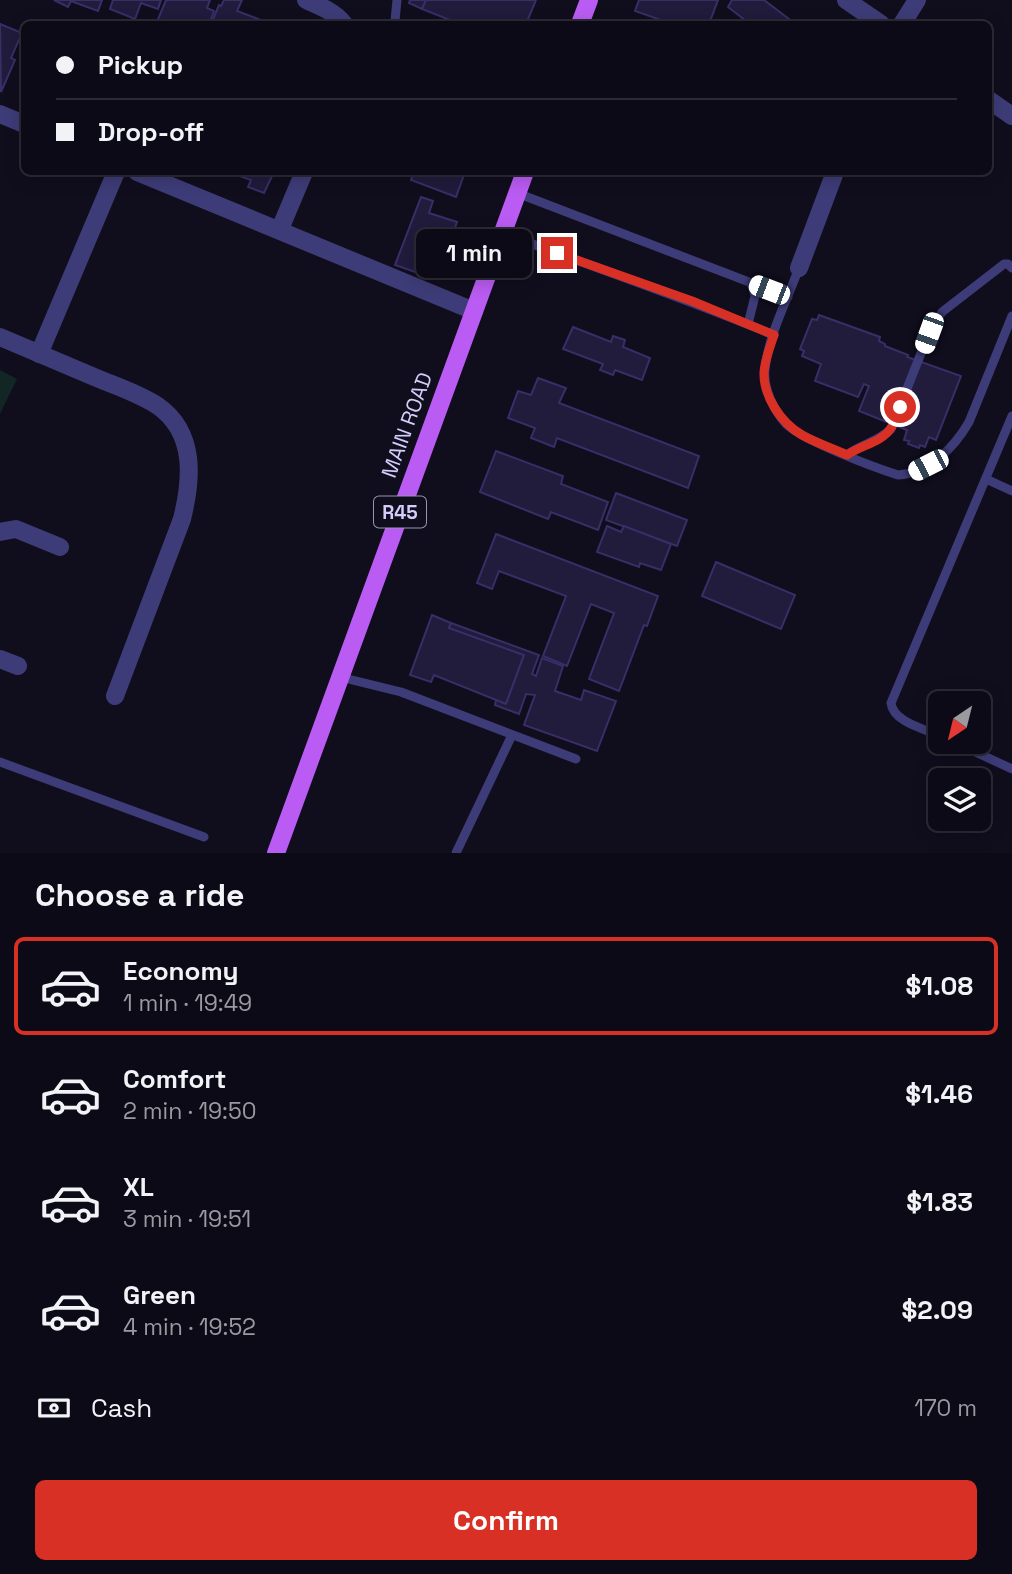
<!DOCTYPE html>
<meta charset="utf-8">
<style>
:root{--surface:#0c0a16;--page:#15131f;--text:#f1f3f6;--muted:#9a9aa1;--line:#2c2b35;--accent:#d93025}
body{margin:0;font-family:"Space Grotesk",sans-serif;background:var(--page);color:var(--text);height:100vh;display:flex;flex-direction:column;font-size:26px;white-space:nowrap}
*{box-sizing:border-box;margin:0}
p{font-size:23px;color:var(--muted)}
.icon{flex:none;width:38px;height:38px;fill:none;stroke:currentColor;stroke-width:2;stroke-linecap:round;stroke-linejoin:round}
.map{position:relative;height:853px;overflow:hidden}
.panel{display:flex;flex-direction:column;background:var(--surface);flex:1}
.panel>*{flex:none}
.banner{position:absolute;left:21px;top:21px;width:971px;height:154px;border-radius:10px;box-shadow:0 4px 18px #0003,0 0 0 2px var(--line);display:grid;align-content:center;height:154px;padding:0 35px;background:var(--surface)}
.needle{width:46px;rotate:215deg}
.tools{position:absolute;left:928px;top:691px;display:grid;gap:14px}
.tools a{display:grid;place-items:center;width:63px;height:63px;border-radius:10px;background:var(--surface);box-shadow:0 4px 18px #0003,0 0 0 2px var(--line);font-size:35px}
.end{position:absolute;width:32px;height:32px;margin:-16px;border:9px solid #d93025;background:#fff;box-shadow:0 0 0 4px #fff}
.from{border-radius:50%}
.bubble{position:absolute;height:49px;border-radius:10px;background:var(--surface);box-shadow:0 4px 18px #0003,0 0 0 2px var(--line);font-size:23px;font-weight:800;line-height:49px;text-align:center}
.car{position:absolute;width:21px;height:42px;margin:-21px -10px;border-radius:9px;box-shadow:0 0 5px 2px #0007;background:linear-gradient(#fff 24%,#345 0 40%,#fff 0 76%,#345 0 86%,#fff 0)}
.banner b{display:flex;align-items:center;gap:24px;height:66px;font-size:26px}
.banner b+b{border-top:2px solid var(--line)}
.banner i{width:18px;height:18px;background:var(--text)}
ul{padding:0;list-style:none}
li{display:flex;align-items:center;gap:21px;height:98px;margin:0 14px 10px;padding:0 21px;border:4px solid transparent;border-radius:10px}
li div{flex:1}
li b{display:block;font-size:26px}
li em{font-style:normal;font-weight:800}
li.on{border-color:var(--accent)}
li>.icon{width:63px;height:63px;stroke-width:1.5}
h2{padding:0 35px;font-size:32px;line-height:84px}
.pay{display:flex;align-items:center;gap:18px;height:77px;padding:0 35px;font-size:26px}
.pay p{margin-inline-start:auto}
.cta{display:flex;gap:14px;margin-top:auto;padding:14px 35px}
.cta a{flex:1;height:80px;border-radius:10px;background:var(--accent);color:#fff;font-size:28px;font-weight:800;line-height:80px;text-align:center}
.map>svg:first-child{display:block}
.green{fill:#112625}
.building{fill:#211b3c;stroke:#392e67;stroke-width:2}
.lines{fill:none;stroke-linecap:round;stroke-linejoin:round}
.service{stroke:#3e3c78;stroke-width:9}
.minor{stroke:#3e3c78;stroke-width:18}
.primary{stroke:#ba5cf3;stroke-width:18}
.route{stroke:#d93025;stroke-width:9}
.labels{text-anchor:middle;stroke-width:6;stroke-linejoin:round;paint-order:stroke}
.shield{fill:#100d1d;stroke:#9893b8;stroke-width:2}
.shield-label{font-size:19px;font-weight:bold;fill:#d2cdfb}
.street-label{font-size:21px;fill:#d2cdfb;stroke:#100d1d}
</style>
<div class="map">
<svg width="1012" height="853" viewBox="0 0 1012 853">
<rect width="100%" height="100%" fill="#100d1d"/>
<polygon class="green" points="0,370 17,379 0,414"/>
<g class="building">
<polygon points="54,0 102,0 98,11 71,1 68,7"/>
<polygon points="113,0 161,0 158,9 141,3 135,19 110,9"/>
<polygon points="166,0 210,0 207,8 214,11 209,24 156,24"/>
<polygon points="224,0 242,0 237,11 261,20 259,24 211,24 219,5 221,6"/>
<polygon points="410,0 426,0 422,9 409,3"/>
<polygon points="426,0 536,0 526,24 460,24 422,9"/>
<polygon points="639,0 718,0 709,24 672,24 635,11"/>
<polygon points="732,0 764,0 789,19 787,24 750,24 728,7"/>
<polygon points="0,24 22,33 11,58 15,60 1,92"/>
<polygon points="229,172 274,172 264,193 248,187 251,180"/>
<polygon points="414,172 465,172 456,197 411,180"/>
<polygon points="421,197 433,201 429,213 457,222 440,271 429,277 395,265"/>
<polygon points="819,315 880,337 879,341 885,344 885,346 908,355 907,357 961,376 936,440 929,437 925,447 920,445 919,448 908,444 909,441 904,440 907,430 859,411 869,386 864,384 858,397 815,381 821,364 802,356 804,351 800,349 812,319 817,320"/>
<polygon points="573,327 611,342 613,336 625,340 623,347 650,358 642,380 615,370 613,375 600,370 603,364 563,349"/>
<polygon points="538,378 566,388 559,403 699,456 688,488 557,438 554,447 531,438 535,428 508,418 518,391 531,395"/>
<polygon points="496,451 563,476 561,484 608,502 598,530 551,512 548,519 480,492"/>
<polygon points="616,493 687,520 677,546 606,520"/>
<polygon points="607,526 621,532 624,526 671,544 661,570 640,563 639,567 597,552"/>
<polygon points="496,534 658,596 647,626 644,625 619,691 589,679 614,613 591,604 567,666 543,656 566,596 499,571 492,589 477,583"/>
<polygon points="716,562 795,595 781,629 702,596"/>
<polygon points="432,615 451,623 449,628 524,655 506,704 434,675 431,682 410,675"/>
<polygon points="451,623 539,655 532,674 536,676 542,658 563,666 555,691 581,700 584,690 616,701 597,751 524,725 535,695 526,694 519,714 495,705 496,700 506,704 524,655 449,628"/>
</g>
<g class="lines">
<g class="service">
<polyline points="397,0 395,21 398,24"/>
<polyline points="517,193 788,297"/>
<path d="M503 233C593 267 685 298 774 335"/>
<path d="M799 268C787 300 768 336 765 370 763 388 774 411 786 424 804 441 873 467 898 475 929 473 954 448 969 422L1012 316"/>
<polyline points="748,324 755,296 751,283"/>
<path d="M847 455C861 444 878 442 891 429L929 333 942 312 1004 264H1008L1012 268"/>
<polyline points="986,479 1012,491"/>
<polyline points="340,677 401,692 576,759"/>
<path d="M940 736C925 729 893 722 891 703L1012 416"/>
<polyline points="954,742 1012,769"/>
<polyline points="0,762 204,837"/>
<polyline points="456,853 512,735"/>
</g>
<g class="minor">
<path d="M306 0C320 6 335 12 344 24"/>
<polyline points="846,0 881,24"/>
<polyline points="902,24 917,0"/>
<polyline points="989,100 1012,116"/>
<polyline points="0,114 24,124"/>
<polyline points="137,172 474,311"/>
<polyline points="280,229 304,172"/>
<polyline points="799,268 835,172"/>
<path d="M0 337C33 351 66 365 99 379 119 387 140 394 158 406 196 433 192 479 182 519L115 696"/>
<polyline points="39,354 116,172"/>
<polyline points="0,532 16,529 60,547"/>
<polyline points="0,659 18,666"/>
</g>
<g class="primary">
<polyline points="580,24 589,0"/>
<polyline points="276,853 525,172"/>
</g>
</g>
<g class="lines">
<path class="route" d="M557 253 692 301 774 335C770 347 765 359 764 372 763 396 781 423 802 435 816 443 832 448 847 455 861 445 881 443 891 428 895 422 897 414 900 407"/>
</g>
<g class="labels">
<rect class="shield" x="374" y="496.5" width="52" height="31" rx="5"/>
<g class="shield-label">
<text x="400" y="519">R45</text>
</g>
<g class="street-label">
<text transform="translate(407 425) rotate(-70)" y="7">MAIN ROAD</text>
</g>
</g>
</svg>
<div class="tools">
<a><svg class="needle" viewBox="-14 -14 28 28"><path d="M0-13l5 13h-10z" fill="#e53935"/><path d="M0 13l5-13h-10z" fill="#9a9aa1"/></svg></a>
<a><svg class="icon" aria-label="layers" viewBox="0 0 24 24"><path d="M12 4l9 5-9 5-9-5zM3 14l9 5 9-5"/></svg></a>
</div>
<i class="end from" style="left:900px;top:407px"></i>
<i class="end" style="left:557px;top:253px"></i>
<div class="bubble" style="left:416px;top:229px;width:116px">1 min</div>
<i class="car" style="left:769px;top:290px;rotate:291deg"></i>
<i class="car" style="left:929px;top:333px;rotate:200deg"></i>
<i class="car" style="left:928px;top:465px;rotate:243deg"></i>
<div class="banner">
<b><i class="from"></i>Pickup</b>
<b><i></i>Drop-off</b>
</div>
</div>
<section class="panel">
<h2>Choose a ride</h2>
<ul>
<li class="on"><svg class="icon" aria-label="car" viewBox="0 0 24 24"><path d="M5 17H2v-5l4-1 3-4h7l3 4 3 1v5h-3M9 17h6M6 11h13"/><circle cx="7" cy="17" r="2"/><circle cx="17" cy="17" r="2"/></svg><div><b>Economy</b><p>1 min · 19:49</p></div><em>$1.08</em></li>
<li><svg class="icon" aria-label="car" viewBox="0 0 24 24"><path d="M5 17H2v-5l4-1 3-4h7l3 4 3 1v5h-3M9 17h6M6 11h13"/><circle cx="7" cy="17" r="2"/><circle cx="17" cy="17" r="2"/></svg><div><b>Comfort</b><p>2 min · 19:50</p></div><em>$1.46</em></li>
<li><svg class="icon" aria-label="car" viewBox="0 0 24 24"><path d="M5 17H2v-5l4-1 3-4h7l3 4 3 1v5h-3M9 17h6M6 11h13"/><circle cx="7" cy="17" r="2"/><circle cx="17" cy="17" r="2"/></svg><div><b>XL</b><p>3 min · 19:51</p></div><em>$1.83</em></li>
<li><svg class="icon" aria-label="car" viewBox="0 0 24 24"><path d="M5 17H2v-5l4-1 3-4h7l3 4 3 1v5h-3M9 17h6M6 11h13"/><circle cx="7" cy="17" r="2"/><circle cx="17" cy="17" r="2"/></svg><div><b>Green</b><p>4 min · 19:52</p></div><em>$2.09</em></li>
</ul>
<div class="pay"><svg class="icon" aria-label="cash" viewBox="0 0 24 24"><path d="M3 7h18v10H3z"/><circle cx="12" cy="12" r="2"/></svg>Cash<p>170 m</p></div>
<div class="cta"><a>Confirm</a></div>
</section>
